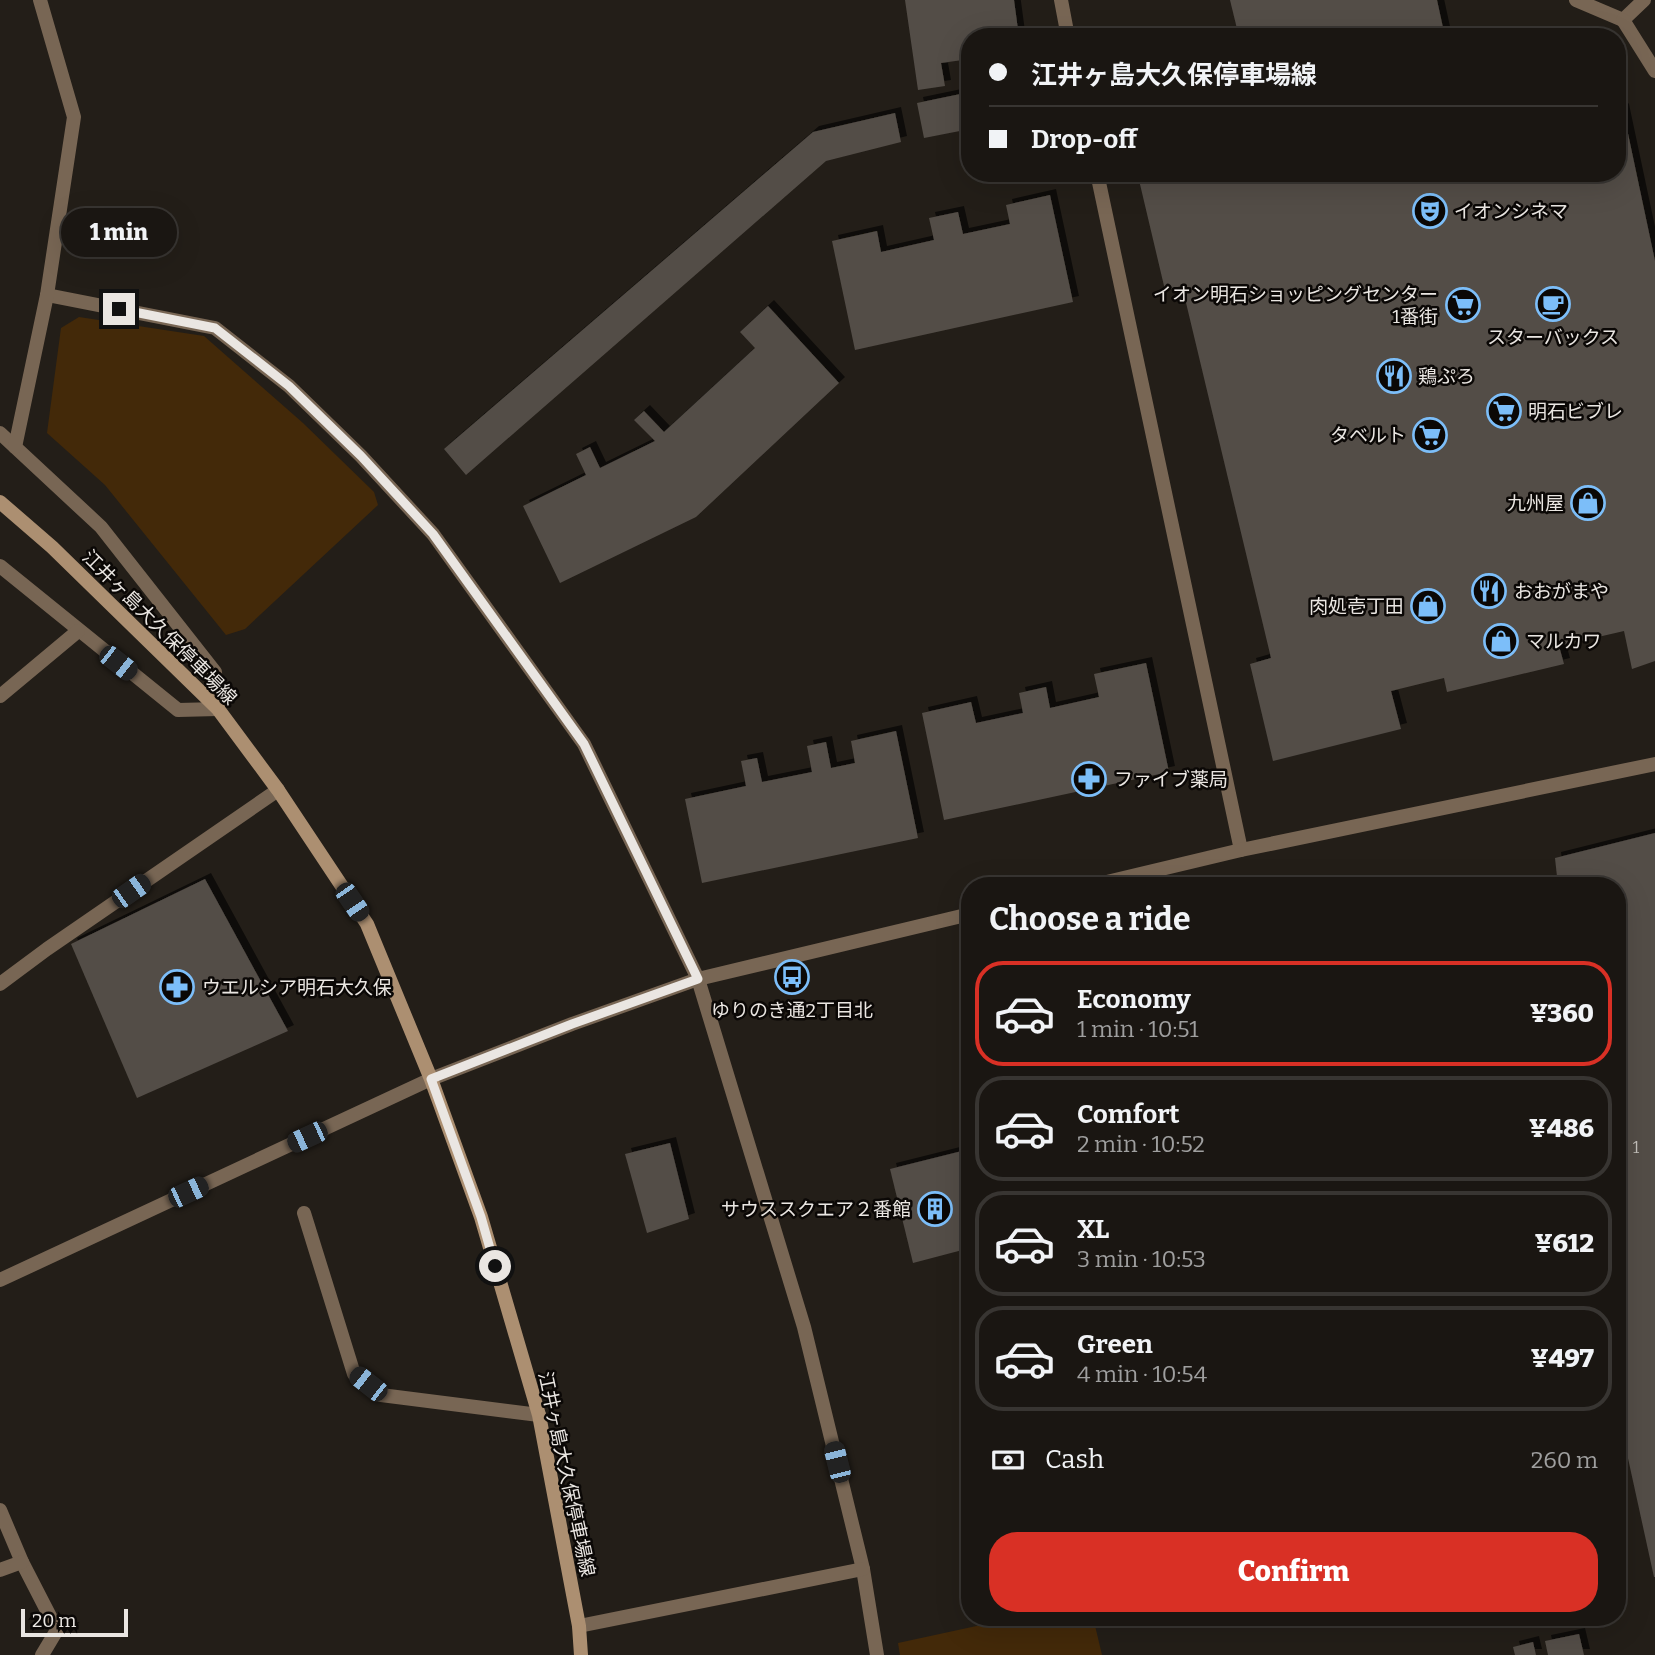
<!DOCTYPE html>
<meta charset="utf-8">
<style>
:root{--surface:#1a1612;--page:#231f1b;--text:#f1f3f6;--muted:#9f9f9f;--line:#383532;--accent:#d93025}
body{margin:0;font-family:Bitter,"Noto Sans JP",serif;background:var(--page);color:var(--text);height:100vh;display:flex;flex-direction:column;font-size:26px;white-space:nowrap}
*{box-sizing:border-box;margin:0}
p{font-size:23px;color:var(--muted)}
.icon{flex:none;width:38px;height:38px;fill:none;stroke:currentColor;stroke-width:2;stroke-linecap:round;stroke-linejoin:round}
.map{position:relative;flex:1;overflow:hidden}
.side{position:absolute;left:961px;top:877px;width:665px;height:749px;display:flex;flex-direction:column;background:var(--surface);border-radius:28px;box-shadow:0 7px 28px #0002,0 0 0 2px var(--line)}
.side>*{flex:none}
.banner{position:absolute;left:961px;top:28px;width:665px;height:154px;border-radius:28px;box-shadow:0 7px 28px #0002,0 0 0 2px var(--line);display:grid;align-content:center;height:154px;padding:0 28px;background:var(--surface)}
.scale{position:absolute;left:21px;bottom:18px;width:107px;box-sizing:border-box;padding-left:7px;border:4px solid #eae6e2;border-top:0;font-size:19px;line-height:24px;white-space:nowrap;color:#eae6e2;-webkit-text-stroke:5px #0b0806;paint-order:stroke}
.end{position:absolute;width:32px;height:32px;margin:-16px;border:9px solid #eae6e2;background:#111;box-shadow:0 0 0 4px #111}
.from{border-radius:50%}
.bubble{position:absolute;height:49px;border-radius:24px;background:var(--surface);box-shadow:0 7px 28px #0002,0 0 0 2px var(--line);font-size:23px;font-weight:800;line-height:49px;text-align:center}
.car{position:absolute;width:21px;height:42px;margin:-21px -10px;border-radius:9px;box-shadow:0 0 5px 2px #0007;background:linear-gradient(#222 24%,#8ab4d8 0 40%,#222 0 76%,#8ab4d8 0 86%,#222 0)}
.banner b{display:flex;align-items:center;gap:24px;height:66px;font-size:26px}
.banner b+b{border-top:2px solid var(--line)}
.banner i{width:18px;height:18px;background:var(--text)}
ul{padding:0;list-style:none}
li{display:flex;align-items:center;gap:21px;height:105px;margin:0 14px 10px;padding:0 14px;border:4px solid var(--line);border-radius:28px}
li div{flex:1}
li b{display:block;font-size:26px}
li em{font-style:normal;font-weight:800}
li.active{border-color:var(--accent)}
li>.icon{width:63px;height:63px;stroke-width:1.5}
h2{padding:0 28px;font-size:32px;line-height:84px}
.pay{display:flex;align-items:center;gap:18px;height:77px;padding:0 28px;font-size:26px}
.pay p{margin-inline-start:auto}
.action{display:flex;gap:14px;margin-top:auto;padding:14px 28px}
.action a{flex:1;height:80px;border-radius:28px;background:var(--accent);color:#fff;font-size:28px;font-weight:800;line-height:80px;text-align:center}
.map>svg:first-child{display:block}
.green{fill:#432909}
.building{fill:#534d47;filter:url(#shadow)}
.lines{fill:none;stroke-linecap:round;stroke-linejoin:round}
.minor{stroke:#786654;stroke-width:14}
.tertiary{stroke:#786654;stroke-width:14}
.secondary{stroke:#ac8f71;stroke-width:14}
.route{stroke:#eae6e2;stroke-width:9}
.labels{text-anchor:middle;stroke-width:5;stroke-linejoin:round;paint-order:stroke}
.number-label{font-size:16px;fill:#c4c0bb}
.poi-label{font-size:19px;fill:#eae6e2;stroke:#0b0806;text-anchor:start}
.street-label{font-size:19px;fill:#eae6e2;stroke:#0b0806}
</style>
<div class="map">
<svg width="1655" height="1655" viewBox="0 0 1655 1655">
<defs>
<filter id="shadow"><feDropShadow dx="6" dy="-6" stdDeviation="0" flood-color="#0009"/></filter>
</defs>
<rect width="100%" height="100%" fill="#231e18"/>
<g class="green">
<polygon points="79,317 204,336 303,423 374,492 378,505 245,629 226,635 105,485 47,433 61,328"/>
<polygon points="1018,1617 1093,1617 1102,1655 900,1655 898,1643"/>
</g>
<g class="building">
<polygon points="905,0 1014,0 1019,37 970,37 970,59 941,63 945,86 918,90"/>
<polygon points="1230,0 1437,0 1445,37 1239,37"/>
<polygon points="970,92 970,129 924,138 917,103"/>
<polygon points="1617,103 1623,110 1655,261 1655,661 1632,669 1624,631 1559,646 1564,664 1447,692 1444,678 1391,691 1401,729 1273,761 1250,664 1271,658 1182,286 1165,290 1139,180 1169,173 1617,173"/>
<polygon points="895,113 901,142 826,161 466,475 444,449 813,132"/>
<polygon points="1050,195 1073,302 855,350 832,241 877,231 881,252 934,240 929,218 958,212 963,234 1010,224 1006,205"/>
<polygon points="768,306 839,383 696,517 560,583 523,506 586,475 576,454 590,447 600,468 655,441 634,420 644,411 664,432 755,348 740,332"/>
<polygon points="1146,663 1169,772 944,820 922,713 971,702 976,723 1023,713 1019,693 1046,687 1050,708 1099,697 1094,674"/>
<polygon points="896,731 918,838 702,883 685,799 746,786 741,761 757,758 762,782 812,772 807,746 826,742 831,768 855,763 851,741"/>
<polygon points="1655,833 1655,1577 1654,1577 1617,1408 1617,886 1558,886 1555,858"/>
<polygon points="205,879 288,1031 137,1098 71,944"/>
<polygon points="670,1143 689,1219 647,1233 625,1154"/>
<polygon points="970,1149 970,1248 913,1263 890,1169"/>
<polygon points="1579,1634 1584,1655 1548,1655 1545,1641"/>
<polygon points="1533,1642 1536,1655 1515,1655 1513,1647"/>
</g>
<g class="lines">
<g class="minor">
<polyline points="1061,0 1068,37"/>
<polyline points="1576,0 1623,20 1644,0"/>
<polyline points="1097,173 1241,850"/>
<polyline points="47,295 215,328 289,386 361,456 433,534 584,744 698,979 804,1327 863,1569 877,1655"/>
<polyline points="0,433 101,527 215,672 218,709 178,710 0,566"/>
<polyline points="15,447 47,295 74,117 40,0"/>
<polyline points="0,696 78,631"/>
<polyline points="0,984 47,949 278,790"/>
<polyline points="304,1213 354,1374 381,1395 539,1415"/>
<polyline points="0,1510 22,1562 57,1630 42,1655"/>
<polyline points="0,1570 22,1562"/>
<polyline points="579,1626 863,1569"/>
</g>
<g class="tertiary">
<polyline points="1623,20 1655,71"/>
<polyline points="1090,886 1241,850 1655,764"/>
<polyline points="0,1280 431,1079 572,1024 698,979 970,914"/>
</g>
<polyline class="secondary" points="0,502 52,547 218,709 278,790 367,924 431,1079 481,1217 539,1415 579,1626 581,1655"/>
</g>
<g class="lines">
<polyline class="route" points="119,309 215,328 289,386 361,456 433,534 584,744 698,979 572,1024 431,1079 481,1217 495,1266"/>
</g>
<defs>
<g id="theatre-ring" transform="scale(1.75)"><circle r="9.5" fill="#0b0806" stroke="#7cbef9" stroke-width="1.5"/><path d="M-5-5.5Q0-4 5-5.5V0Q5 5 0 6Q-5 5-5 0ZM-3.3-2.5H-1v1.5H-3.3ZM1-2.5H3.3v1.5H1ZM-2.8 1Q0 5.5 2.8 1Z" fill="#7cbef9"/></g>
<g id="cafe-ring" transform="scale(1.75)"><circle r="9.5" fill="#0b0806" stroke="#7cbef9" stroke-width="1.5"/><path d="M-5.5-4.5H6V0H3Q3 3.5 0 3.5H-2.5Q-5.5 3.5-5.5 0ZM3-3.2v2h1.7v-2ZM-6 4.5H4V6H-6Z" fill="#7cbef9"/></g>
<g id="supermarket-ring" transform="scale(1.75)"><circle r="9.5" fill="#0b0806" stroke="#7cbef9" stroke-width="1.5"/><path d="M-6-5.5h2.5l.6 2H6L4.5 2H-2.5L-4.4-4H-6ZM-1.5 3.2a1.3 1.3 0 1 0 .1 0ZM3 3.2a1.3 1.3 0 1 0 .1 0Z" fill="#7cbef9"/></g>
<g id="restaurant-ring" transform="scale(1.75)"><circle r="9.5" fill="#0b0806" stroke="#7cbef9" stroke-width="1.5"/><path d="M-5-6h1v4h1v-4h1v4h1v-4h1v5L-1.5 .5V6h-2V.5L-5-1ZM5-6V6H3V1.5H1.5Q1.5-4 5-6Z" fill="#7cbef9"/></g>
<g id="shop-ring" transform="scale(1.75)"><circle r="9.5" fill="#0b0806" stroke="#7cbef9" stroke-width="1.5"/><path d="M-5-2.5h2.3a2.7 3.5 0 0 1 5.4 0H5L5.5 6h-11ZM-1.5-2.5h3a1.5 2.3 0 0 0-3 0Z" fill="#7cbef9"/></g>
<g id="pharmacy-ring" transform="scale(1.75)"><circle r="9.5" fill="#0b0806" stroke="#7cbef9" stroke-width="1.5"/><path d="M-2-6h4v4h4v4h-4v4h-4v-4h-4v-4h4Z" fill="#7cbef9"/></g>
<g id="bus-ring" transform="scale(1.75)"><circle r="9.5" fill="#0b0806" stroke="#7cbef9" stroke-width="1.5"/><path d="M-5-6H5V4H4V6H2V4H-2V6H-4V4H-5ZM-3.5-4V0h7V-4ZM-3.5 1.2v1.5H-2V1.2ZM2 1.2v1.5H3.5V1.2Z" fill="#7cbef9"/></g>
<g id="building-ring" transform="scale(1.75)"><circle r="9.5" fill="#0b0806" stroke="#7cbef9" stroke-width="1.5"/><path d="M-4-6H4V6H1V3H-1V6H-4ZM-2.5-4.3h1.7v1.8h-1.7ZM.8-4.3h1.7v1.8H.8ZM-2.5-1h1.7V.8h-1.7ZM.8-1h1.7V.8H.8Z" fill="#7cbef9"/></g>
</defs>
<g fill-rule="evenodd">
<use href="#theatre-ring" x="1430" y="211"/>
<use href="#cafe-ring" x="1553" y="304"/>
<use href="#supermarket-ring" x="1463" y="305"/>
<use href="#restaurant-ring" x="1394" y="376"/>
<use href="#supermarket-ring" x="1504" y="411"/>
<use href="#supermarket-ring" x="1430" y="435"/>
<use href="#shop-ring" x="1588" y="503"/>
<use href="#restaurant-ring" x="1489" y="591"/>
<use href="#shop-ring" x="1428" y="606"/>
<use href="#shop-ring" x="1501" y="641"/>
<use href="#pharmacy-ring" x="1089" y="779"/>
<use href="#bus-ring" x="792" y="977"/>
<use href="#pharmacy-ring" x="177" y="987"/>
<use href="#building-ring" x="935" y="1209"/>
</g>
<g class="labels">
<g class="number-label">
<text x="1636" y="1153">1</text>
</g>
<g class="poi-label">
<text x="1454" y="218">イオンシネマ</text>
<text x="1438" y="301" text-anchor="end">イオン明石ショッピングセンター<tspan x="1438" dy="22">1番街</tspan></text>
<text x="1553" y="344" text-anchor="middle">スターバックス</text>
<text x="1418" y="383">鶏ぷろ</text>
<text x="1528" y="418">明石ビブレ</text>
<text x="1406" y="442" text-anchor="end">タベルト</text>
<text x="1564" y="510" text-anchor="end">九州屋</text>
<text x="1514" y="598">おおがまや</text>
<text x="1404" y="613" text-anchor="end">肉処壱丁田</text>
<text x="1526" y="648">マルカワ</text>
<text x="1114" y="786">ファイブ薬局</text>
<text x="202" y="994">ウエルシア明石大久保</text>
<text x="792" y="1017" text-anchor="middle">ゆりのき通2丁目北</text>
<text x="911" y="1216" text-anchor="end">サウススクエア２番館</text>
</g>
<g class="street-label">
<text transform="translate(160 627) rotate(45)" y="7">江井ヶ島大久保停車場線</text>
<text transform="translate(567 1474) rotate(78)" y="7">江井ヶ島大久保停車場線</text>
</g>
</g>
</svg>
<div class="scale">20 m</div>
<i class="end from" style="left:495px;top:1266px"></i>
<i class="end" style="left:119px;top:309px"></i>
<div class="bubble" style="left:61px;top:208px;width:116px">1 min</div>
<i class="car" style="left:118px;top:663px;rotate:128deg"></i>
<i class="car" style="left:131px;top:891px;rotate:55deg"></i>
<i class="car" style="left:352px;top:902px;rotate:146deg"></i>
<i class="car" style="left:307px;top:1137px;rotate:245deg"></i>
<i class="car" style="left:188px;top:1192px;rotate:65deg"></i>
<i class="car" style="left:368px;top:1384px;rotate:308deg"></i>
<i class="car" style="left:837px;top:1462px;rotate:346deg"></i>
<div class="banner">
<b><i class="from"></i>江井ヶ島大久保停車場線</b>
<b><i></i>Drop-off</b>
</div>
<section class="side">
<h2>Choose a ride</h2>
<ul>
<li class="active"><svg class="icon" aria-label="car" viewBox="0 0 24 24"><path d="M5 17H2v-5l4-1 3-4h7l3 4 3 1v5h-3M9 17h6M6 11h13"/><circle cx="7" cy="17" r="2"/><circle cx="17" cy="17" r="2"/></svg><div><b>Economy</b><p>1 min · 10:51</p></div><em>¥360</em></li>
<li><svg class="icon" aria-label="car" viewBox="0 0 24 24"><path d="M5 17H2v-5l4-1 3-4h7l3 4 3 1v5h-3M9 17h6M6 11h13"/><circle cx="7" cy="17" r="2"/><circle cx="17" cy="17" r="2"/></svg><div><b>Comfort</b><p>2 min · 10:52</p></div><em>¥486</em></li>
<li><svg class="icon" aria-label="car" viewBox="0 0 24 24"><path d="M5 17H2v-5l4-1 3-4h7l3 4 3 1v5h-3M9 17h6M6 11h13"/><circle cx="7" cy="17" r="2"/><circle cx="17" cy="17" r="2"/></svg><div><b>XL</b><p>3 min · 10:53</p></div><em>¥612</em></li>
<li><svg class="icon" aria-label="car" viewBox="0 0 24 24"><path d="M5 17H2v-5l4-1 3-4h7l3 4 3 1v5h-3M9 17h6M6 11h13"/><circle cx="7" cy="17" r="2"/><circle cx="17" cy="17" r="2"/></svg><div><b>Green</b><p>4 min · 10:54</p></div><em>¥497</em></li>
</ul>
<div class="pay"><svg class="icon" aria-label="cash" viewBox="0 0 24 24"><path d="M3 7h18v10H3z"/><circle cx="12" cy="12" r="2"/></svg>Cash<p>260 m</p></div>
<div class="action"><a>Confirm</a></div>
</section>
</div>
